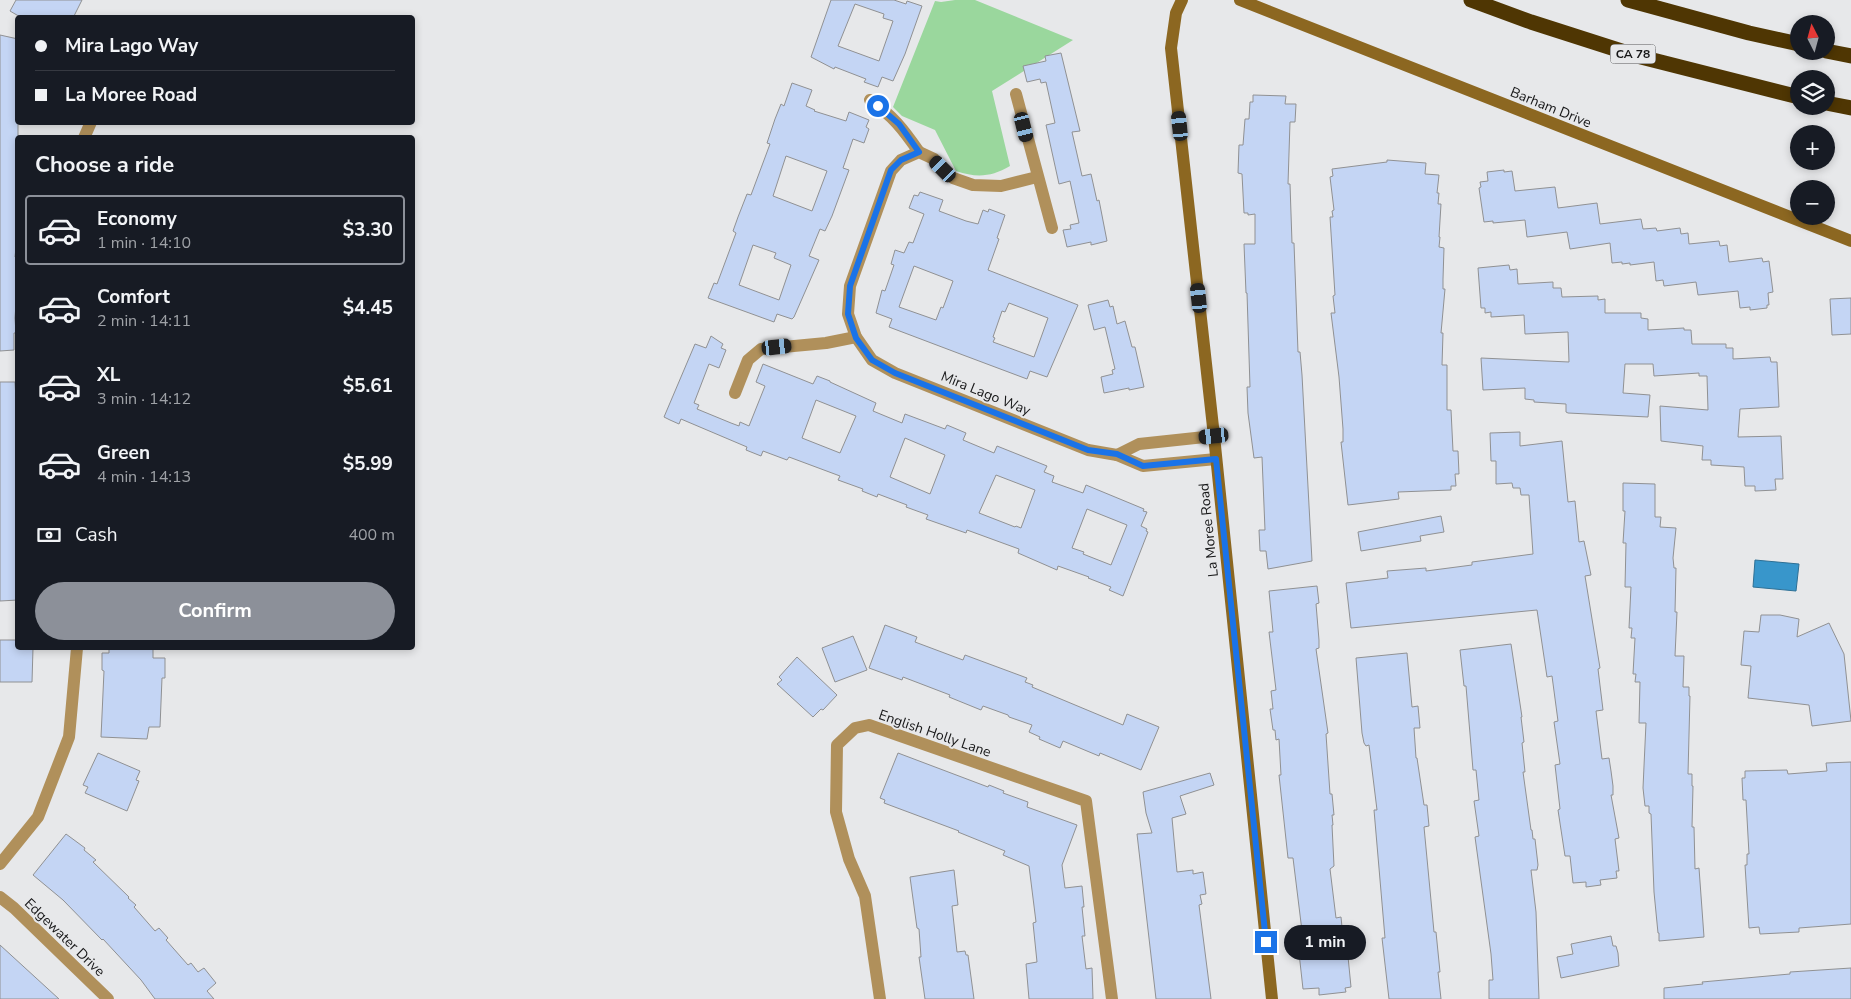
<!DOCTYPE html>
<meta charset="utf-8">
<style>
:root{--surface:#171b24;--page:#242831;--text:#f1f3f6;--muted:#9ea1a6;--line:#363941;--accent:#8c9099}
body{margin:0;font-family:"Nunito Sans",sans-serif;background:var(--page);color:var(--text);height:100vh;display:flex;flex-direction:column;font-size:19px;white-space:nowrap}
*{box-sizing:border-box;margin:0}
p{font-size:16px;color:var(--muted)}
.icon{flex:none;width:28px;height:28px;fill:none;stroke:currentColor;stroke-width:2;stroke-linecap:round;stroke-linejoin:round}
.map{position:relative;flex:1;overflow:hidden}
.side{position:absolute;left:15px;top:135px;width:400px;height:515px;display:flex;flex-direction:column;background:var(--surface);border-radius:5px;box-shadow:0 2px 8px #0003}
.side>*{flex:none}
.banner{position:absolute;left:15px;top:15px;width:400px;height:110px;border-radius:5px;box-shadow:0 2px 8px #0003;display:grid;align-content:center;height:110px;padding:0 20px;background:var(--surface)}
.needle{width:32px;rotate:354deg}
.controls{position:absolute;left:1790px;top:15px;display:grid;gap:10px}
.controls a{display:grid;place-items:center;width:45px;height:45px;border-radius:50%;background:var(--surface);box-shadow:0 2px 8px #0003;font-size:25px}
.end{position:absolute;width:22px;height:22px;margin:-11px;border:6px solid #1a73e8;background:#fff;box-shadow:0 0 0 2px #fff}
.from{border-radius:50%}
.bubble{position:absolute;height:35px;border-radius:18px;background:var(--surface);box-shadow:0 2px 8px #0003;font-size:16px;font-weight:700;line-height:35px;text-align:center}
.car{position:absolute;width:15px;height:30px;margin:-15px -8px;border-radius:6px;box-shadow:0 0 4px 1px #0007;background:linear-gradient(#222 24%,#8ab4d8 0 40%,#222 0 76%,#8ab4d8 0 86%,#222 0)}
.banner b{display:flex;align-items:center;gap:18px;height:48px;font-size:19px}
.banner b+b{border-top:1px solid var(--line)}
.banner i{width:12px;height:12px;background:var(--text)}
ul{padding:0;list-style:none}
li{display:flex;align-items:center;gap:15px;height:70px;margin:0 10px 8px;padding:0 10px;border:2px solid transparent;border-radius:5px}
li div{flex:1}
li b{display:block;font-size:19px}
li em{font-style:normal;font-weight:700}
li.current{border-color:var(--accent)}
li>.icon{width:45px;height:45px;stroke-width:1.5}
h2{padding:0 20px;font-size:22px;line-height:60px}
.pay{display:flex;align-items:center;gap:12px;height:55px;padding:0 20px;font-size:19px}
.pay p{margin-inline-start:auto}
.button{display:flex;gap:10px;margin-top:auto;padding:10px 20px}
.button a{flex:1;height:58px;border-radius:30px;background:var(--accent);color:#fff;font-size:20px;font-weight:700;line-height:58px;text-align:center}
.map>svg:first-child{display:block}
.green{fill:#9ad79d}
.water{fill:#3896cb;stroke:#2e7095}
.building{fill:#c4d5f4;stroke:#909193;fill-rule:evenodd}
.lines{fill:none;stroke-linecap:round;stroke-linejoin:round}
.street{stroke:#b0905b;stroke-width:12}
.secondary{stroke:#8c6721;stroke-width:12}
.highway{stroke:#4f3603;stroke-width:15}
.route{stroke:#1a73e8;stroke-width:6}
.labels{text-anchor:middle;stroke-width:4;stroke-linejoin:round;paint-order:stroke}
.shield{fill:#e7e8ea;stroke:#555556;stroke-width:1}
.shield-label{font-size:12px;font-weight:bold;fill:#161617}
.street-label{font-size:14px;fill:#161617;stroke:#e7e8ea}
</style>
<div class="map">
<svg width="1851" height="999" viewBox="0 0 1851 999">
<rect width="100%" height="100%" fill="#e7e8ea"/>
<path class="green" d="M955 0H975L1073 40 992 91 1010 166C991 177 977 178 956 171L935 130 902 116 893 107 935 1 941 2Z"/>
<polygon class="water" points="1755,560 1799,564 1796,591 1753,587"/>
<g class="building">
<polygon points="16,0 82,0 73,18 22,18 10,11"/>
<path d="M831 0H894L906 4 907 1 922 6 905 54 893 81 882 77 878 87 864 82 866 79 835 67 834 69 811 57ZM855 4 884 14 883 18 893 21 879 61 838 46Z"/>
<polygon points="0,35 18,39 18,229 15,257 18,257 18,277 15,318 16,333 14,333 14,350 0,351"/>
<polygon points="1061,53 1080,131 1072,132 1082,176 1091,174 1097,201 1099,200 1107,241 1091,245 1091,242 1067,247 1063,230 1071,229 1070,225 1079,223 1070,181 1059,184 1046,125 1055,123 1046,82 1041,83 1040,79 1027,82 1023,66 1046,61 1045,56"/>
<path d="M792 83 812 90 806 106 815 110 814 111 846 121 849 112 869 120 866 127 869 129 864 143 853 139 843 168 849 170 832 216 825 231 820 229 809 256 819 260 794 317 792 319 777 314 774 322 708 298 714 283 717 284 736 233 733 231 738 217 747 194 751 195 770 144 767 143 775 119 781 104 784 106ZM786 156 827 171 812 211 773 196ZM753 245 776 253 774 258 791 265 779 300 739 285Z"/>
<polygon points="1253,95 1286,96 1285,104 1296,104 1295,122 1290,122 1288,184 1290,184 1292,243 1294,243 1298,352 1300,352 1302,375 1312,561 1268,569 1266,551 1260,551 1259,530 1265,530 1262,457 1254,458 1248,413 1247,387 1250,387 1247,293 1246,293 1244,244 1255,244 1255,214 1248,215 1248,213 1244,213 1242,174 1238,173 1239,145 1243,145 1245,119 1249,119 1250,102 1253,102"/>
<polygon points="1387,160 1426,163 1425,174 1439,175 1437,193 1439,193 1438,204 1441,204 1439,237 1440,237 1439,247 1444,248 1443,279 1443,289 1445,289 1441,333 1443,333 1442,365 1447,365 1447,410 1451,410 1453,451 1458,451 1459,474 1455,474 1456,486 1451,486 1451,490 1398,492 1399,499 1348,505 1341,442 1343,442 1343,429 1339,377 1331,313 1335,313 1333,296 1335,295 1330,217 1333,217 1332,211 1334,210 1330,177 1333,176 1332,169 1387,162"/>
<polygon points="1504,170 1504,172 1512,171 1515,191 1555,187 1558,208 1597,203 1600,224 1641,219 1643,229 1656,228 1657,231 1680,228 1681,234 1688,233 1689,244 1719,241 1720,246 1727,245 1729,262 1762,258 1763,262 1769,261 1773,292 1768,293 1769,305 1767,305 1767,308 1750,310 1750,307 1740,308 1738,291 1698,295 1696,282 1664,286 1663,280 1656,281 1654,262 1630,265 1630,263 1622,264 1622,262 1612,263 1610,243 1570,249 1567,232 1527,237 1525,220 1493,223 1493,221 1484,222 1479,188 1481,187 1480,182 1488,181 1487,172"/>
<path d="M920 192 943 200 939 211 966 221 978 224 983 210 988 212 989 209 1005 215 997 238 999 239 988 270 1078 305 1047 377 1030 371 1027 379 963 355 889 327 892 319 876 313 882 290 885 291 894 265 891 264 895 250 904 253 909 242 913 243 924 214 909 208 914 195 918 196ZM914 266 953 281 943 308 941 307 936 320 899 307ZM1009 303 1048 318 1034 357 993 342 995 338 993 337 1002 311 1005 312Z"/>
<polygon points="1509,265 1510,270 1517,269 1518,284 1553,282 1553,288 1561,288 1562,297 1598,296 1598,300 1605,299 1605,313 1641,313 1641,318 1648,319 1648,330 1684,328 1684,330 1691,330 1692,344 1726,344 1726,348 1733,348 1733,359 1770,357 1771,362 1777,362 1779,407 1740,409 1738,437 1781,436 1783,479 1775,479 1776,490 1755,491 1755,486 1745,486 1744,467 1711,465 1711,460 1702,460 1703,446 1661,441 1660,406 1708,410 1707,376 1699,376 1699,373 1654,376 1653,364 1625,364 1623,393 1650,395 1648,417 1568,413 1566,412 1566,404 1534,402 1534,400 1525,399 1525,388 1483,390 1481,358 1569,362 1568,332 1525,334 1524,315 1491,317 1491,312 1485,313 1485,308 1481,308 1478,268"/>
<polygon points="1851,298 1851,334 1832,335 1830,299"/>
<polygon points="1108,300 1110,307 1113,306 1117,324 1125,321 1132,347 1135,347 1144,387 1129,390 1129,388 1104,393 1101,377 1113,374 1112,370 1115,369 1105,327 1094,330 1088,305"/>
<path d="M711 336 723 344 721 348 726 350 719 368 709 364 694 403 699 405 697 409 731 423 739 426 740 422 749 426 765 386 756 382 763 364 813 384 817 376 830 381V382L876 403 873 411 902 423 905 414 945 429 947 425 966 433 963 440 994 453 997 446 1047 466 1044 472 1054 476 1052 482 1083 493 1086 485 1144 509 1143 511 1147 512 1141 526 1147 529 1146 531 1148 532 1123 596 1109 590 1111 587 1088 578 1089 577 1058 566 1057 570 1018 553 1019 549 967 530 966 533 926 519 928 515 906 507 907 505 878 494 877 497 862 491 863 489 838 480 840 476 789 457 787 460 763 451 761 456 746 450 747 447 681 419 679 424 670 420 664 417 695 344 706 348ZM816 400 856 416 840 453 802 438ZM905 438 945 455 930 494 890 477ZM996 475 1035 490 1021 528 1016 526 1015 527 979 513ZM1087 509 1127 525 1111 565 1083 554 1084 552 1072 548Z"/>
<polygon points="0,382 15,382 18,433 18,600 0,601"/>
<polygon points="1520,432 1520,446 1562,441 1568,502 1575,501 1579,542 1584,541 1591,575 1585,576 1600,668 1598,669 1603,710 1596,711 1602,759 1609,758 1611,771 1613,786 1613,795 1611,795 1619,838 1615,839 1619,871 1616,871 1617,878 1600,880 1601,885 1586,887 1586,882 1573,883 1570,856 1565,856 1558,810 1560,809 1555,765 1560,764 1554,722 1558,721 1552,676 1547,677 1537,610 1351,628 1346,583 1388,578 1387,571 1426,568 1426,571 1472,565 1472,562 1533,554 1529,495 1521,495 1520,488 1513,488 1512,483 1496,484 1496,461 1491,461 1490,433"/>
<polygon points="1623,483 1655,484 1655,517 1661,517 1660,527 1676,528 1673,558 1674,568 1676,568 1675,612 1677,612 1675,656 1684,656 1683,687 1689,687 1689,696 1690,696 1688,774 1692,774 1692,786 1693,786 1692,827 1694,827 1695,869 1699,868 1704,937 1659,941 1659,933 1658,933 1654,892 1651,814 1649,813 1649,806 1645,806 1643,788 1646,723 1639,723 1640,682 1635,682 1636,674 1633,674 1635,638 1631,638 1632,628 1629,628 1631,587 1625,587 1626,543 1623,543 1625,511 1623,511"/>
<polygon points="1441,516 1444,532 1420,536 1421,541 1361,551 1358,532"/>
<polygon points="1317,586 1319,603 1316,604 1319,640 1319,648 1316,649 1328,733 1326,734 1330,794 1332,794 1334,815 1332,815 1333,825 1332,825 1334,866 1330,869 1336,918 1341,917 1342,927 1345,926 1351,987 1345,988 1346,992 1319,995 1319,988 1303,989 1298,944 1299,944 1298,931 1302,931 1293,858 1288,858 1279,775 1281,775 1279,739 1276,740 1275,730 1273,730 1270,709 1273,709 1271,691 1276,690 1269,632 1273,632 1269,591"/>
<polygon points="1761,615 1780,615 1799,619 1797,637 1829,623 1844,654 1851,721 1812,726 1809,705 1748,698 1751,666 1741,665 1744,631 1759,632"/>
<polygon points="885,625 917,637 915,642 963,660 965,655 1027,678 1025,682 1033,685 1032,687 1123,725 1127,714 1159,727 1141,770 1100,753 1099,756 1063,741 1060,748 1039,739 1040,737 1029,732 1032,725 1009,717 1008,715 983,706 981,710 949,697 950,695 903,677 902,680 869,668"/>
<polygon points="853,636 867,670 835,682 822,648"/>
<polygon points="0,640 18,640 18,648 33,648 32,682 0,682"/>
<polygon points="1511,644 1522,717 1521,717 1524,742 1522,743 1525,772 1523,772 1531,830 1532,830 1533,839 1535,839 1538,865 1537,870 1531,870 1536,912 1539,999 1489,999 1489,980 1493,980 1491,954 1475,837 1479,836 1474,801 1479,800 1476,770 1473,770 1466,686 1464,686 1460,650"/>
<polygon points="109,648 153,648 153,658 165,658 165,678 162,678 160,727 149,727 147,739 101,737 104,671 102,670 102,653 109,653"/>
<polygon points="1407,653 1412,707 1418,706 1420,728 1414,728 1416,758 1417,758 1424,805 1427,805 1429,826 1424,827 1434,932 1436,932 1440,972 1438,972 1441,999 1389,999 1382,938 1385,938 1374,810 1377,810 1369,745 1366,746 1364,743 1362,733 1356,658"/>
<polygon points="797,657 837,695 823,710 821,709 813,717 777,684 782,680 779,677"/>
<polygon points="98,753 140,771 136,780 139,781 127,811 85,793 88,787 83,785"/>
<polygon points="898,753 988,787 989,785 1004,791 1003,793 1028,802 1027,807 1077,825 1062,865 1065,888 1082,886 1084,907 1082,907 1085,936 1082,936 1086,969 1092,968 1093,999 1029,999 1026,964 1037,962 1033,923 1036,922 1029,866 1003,855 1005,851 958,832 959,831 884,803 885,800 880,798"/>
<polygon points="1851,762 1851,924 1799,928 1799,932 1760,934 1759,927 1749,928 1745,865 1747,865 1747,854 1749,854 1746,800 1743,800 1742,778 1745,778 1745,771 1787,770 1788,774 1827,771 1826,763"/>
<polygon points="1210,773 1214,785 1180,796 1186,814 1172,818 1177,872 1193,870 1193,874 1203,872 1206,894 1200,895 1202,904 1199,905 1211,999 1156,999 1137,834 1152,833 1146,813 1143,792"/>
<polygon points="66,834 85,848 84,850 96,860 93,862 129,897 128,898 136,905 134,907 155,931 159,928 168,938 166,940 188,965 191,963 198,972 204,968 216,983 207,991 214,999 155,999 141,980 103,939 102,940 63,900 33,875"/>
<polygon points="954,870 958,905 952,906 957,952 965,951 966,955 968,955 974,999 925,999 919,957 921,957 919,929 917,928 910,877"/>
<polygon points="1611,936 1613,946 1616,946 1618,953 1619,966 1561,978 1557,957 1573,954 1571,944"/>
<polygon points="0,945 59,999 0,999"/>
<polygon points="1851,968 1851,999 1664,999 1664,988 1693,985 1703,984 1702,982 1790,974 1790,972"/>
</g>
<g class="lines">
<g class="street">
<polyline points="1016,94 1052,228"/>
<path d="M870 100C893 116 903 129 919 152"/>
<polyline points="84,138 91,122"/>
<polyline points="1037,177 1001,186 973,185 953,178 934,159 919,152 901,160 891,171 850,286 848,314 856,337 872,360 895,373 1088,450 1117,455"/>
<polyline points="735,393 748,360 761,349 826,343 856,337"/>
<polyline points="1214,436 1139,444 1117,455 1143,466 1216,459"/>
<polyline points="0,864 38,817 69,737 77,648"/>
<polyline points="0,897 14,908 108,999"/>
<polyline points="880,999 865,896 849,859 836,812 837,745 855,728 869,725 1086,801 1112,999"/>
</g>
<g class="secondary">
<polyline points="1182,0 1176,13 1171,48 1214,436 1272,999"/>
<polyline points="1240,0 1851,241"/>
</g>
<g class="highway">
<polyline points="1471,0 1531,22 1637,56 1799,97"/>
<polyline points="1628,0 1749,33 1799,44"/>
<polyline points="1826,51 1851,56"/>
<polyline points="1826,103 1851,108"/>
</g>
</g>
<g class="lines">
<polyline class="route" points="878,106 899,124 919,152 901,160 891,170 850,286 848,314 856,338 872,360 895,373 1088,450 1117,454 1143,466 1216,459 1266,942"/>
</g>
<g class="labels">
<rect class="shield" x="1610.5" y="44.5" width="45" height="19" rx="4"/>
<g class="shield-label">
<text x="1633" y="58">CA 78</text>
</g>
<g class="street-label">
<text transform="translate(1551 107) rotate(22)" y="5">Barham Drive</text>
<text transform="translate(986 393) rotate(22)" y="5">Mira Lago Way</text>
<text transform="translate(1208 530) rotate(-96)" y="5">La Moree Road</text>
<text transform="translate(935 733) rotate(19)" y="5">English Holly Lane</text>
<text transform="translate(65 937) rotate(44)" y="5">Edgewater Drive</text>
</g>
</g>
</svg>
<div class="controls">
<a><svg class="needle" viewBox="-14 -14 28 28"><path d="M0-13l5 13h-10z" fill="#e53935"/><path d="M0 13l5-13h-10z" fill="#9ea1a6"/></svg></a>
<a><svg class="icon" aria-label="layers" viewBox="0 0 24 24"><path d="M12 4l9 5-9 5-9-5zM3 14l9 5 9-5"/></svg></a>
<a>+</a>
<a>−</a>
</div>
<i class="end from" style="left:878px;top:106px"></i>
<i class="end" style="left:1266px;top:942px"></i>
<div class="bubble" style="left:1284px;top:925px;width:82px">1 min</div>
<i class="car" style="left:1180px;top:126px;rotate:354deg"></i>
<i class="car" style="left:1024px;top:127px;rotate:166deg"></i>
<i class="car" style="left:943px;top:169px;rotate:315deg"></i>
<i class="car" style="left:1199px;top:298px;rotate:354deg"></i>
<i class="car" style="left:777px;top:347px;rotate:84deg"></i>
<i class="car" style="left:1214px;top:436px;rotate:264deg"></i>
<div class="banner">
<b><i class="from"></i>Mira Lago Way</b>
<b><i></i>La Moree Road</b>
</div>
<section class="side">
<h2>Choose a ride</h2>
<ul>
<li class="current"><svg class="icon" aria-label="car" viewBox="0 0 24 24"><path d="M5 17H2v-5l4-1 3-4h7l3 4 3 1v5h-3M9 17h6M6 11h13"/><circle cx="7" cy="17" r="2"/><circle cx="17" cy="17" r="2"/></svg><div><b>Economy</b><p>1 min · 14:10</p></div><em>$3.30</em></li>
<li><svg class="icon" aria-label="car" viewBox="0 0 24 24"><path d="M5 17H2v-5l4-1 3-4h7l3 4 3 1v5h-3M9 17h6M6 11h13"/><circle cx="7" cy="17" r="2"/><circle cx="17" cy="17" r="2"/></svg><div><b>Comfort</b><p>2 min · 14:11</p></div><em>$4.45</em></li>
<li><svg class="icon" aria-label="car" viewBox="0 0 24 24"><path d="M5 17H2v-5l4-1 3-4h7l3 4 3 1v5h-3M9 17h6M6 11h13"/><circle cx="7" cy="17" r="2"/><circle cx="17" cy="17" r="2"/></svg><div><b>XL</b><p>3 min · 14:12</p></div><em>$5.61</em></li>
<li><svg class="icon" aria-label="car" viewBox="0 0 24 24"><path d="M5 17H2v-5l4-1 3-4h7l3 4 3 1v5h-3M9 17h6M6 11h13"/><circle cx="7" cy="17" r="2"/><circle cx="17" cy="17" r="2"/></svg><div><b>Green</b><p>4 min · 14:13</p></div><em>$5.99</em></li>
</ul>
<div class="pay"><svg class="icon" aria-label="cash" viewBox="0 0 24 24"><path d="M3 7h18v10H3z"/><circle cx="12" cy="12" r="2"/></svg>Cash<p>400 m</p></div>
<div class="button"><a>Confirm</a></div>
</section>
</div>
